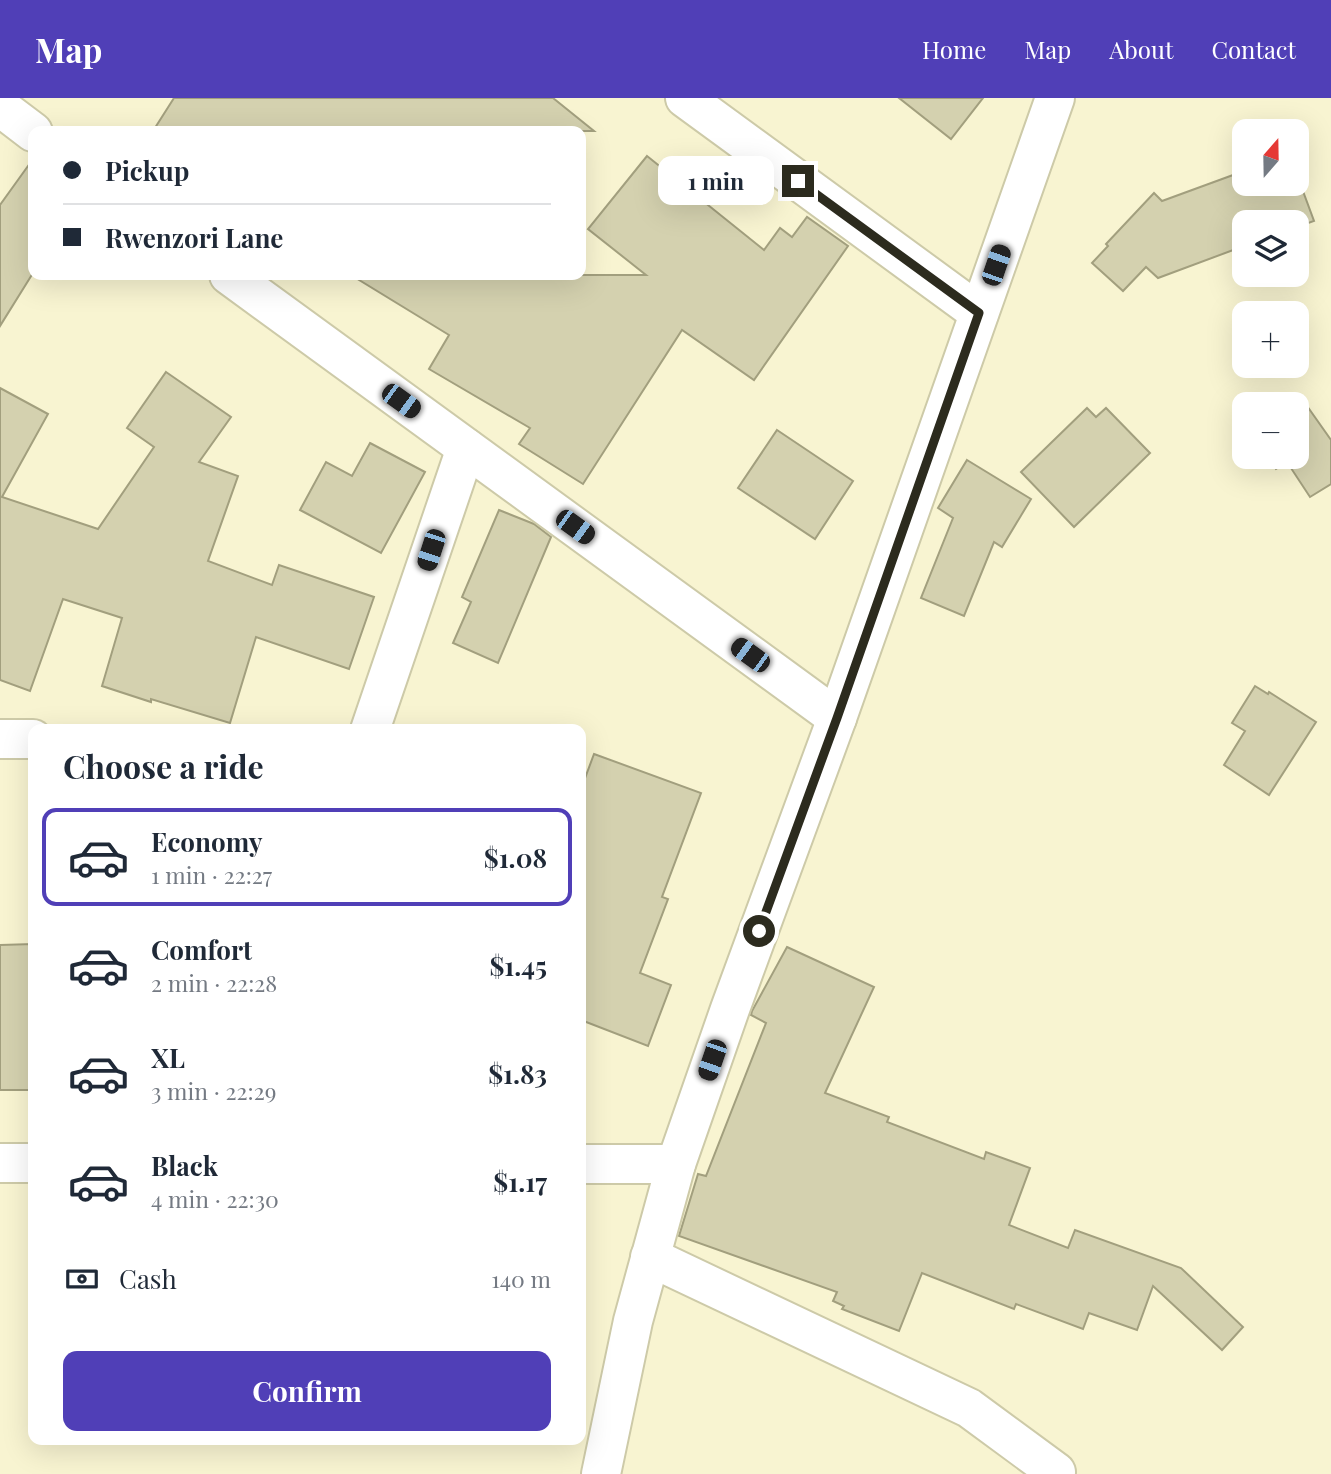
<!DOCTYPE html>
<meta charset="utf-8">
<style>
:root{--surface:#fff;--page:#f6f6f7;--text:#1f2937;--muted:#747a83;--line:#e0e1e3;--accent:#503fb7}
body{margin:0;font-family:"Playfair Display",serif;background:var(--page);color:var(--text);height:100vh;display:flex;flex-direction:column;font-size:26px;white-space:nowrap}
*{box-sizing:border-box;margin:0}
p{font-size:23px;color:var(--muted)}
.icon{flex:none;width:38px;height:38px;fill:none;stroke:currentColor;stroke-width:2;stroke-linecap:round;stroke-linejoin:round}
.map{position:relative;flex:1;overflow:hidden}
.panel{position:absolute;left:28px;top:626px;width:558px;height:721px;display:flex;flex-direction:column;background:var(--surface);border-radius:14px;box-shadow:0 7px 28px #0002}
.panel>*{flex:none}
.top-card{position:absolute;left:28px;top:28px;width:558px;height:154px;border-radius:14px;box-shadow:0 7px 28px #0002;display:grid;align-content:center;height:154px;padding:0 35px;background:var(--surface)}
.needle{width:46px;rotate:20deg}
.controls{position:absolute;left:1232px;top:21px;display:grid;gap:14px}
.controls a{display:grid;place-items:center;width:77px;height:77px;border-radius:14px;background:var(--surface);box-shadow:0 7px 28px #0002;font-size:35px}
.end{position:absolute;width:32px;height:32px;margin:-16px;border:9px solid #2c2b1e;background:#fff;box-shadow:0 0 0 4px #fff}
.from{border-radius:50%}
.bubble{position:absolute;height:49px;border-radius:14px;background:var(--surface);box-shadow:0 7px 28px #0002;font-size:23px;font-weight:700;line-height:49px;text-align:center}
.car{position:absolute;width:21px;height:42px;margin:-21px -10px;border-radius:9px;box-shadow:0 0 5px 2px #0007;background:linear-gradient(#222 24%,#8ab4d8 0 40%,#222 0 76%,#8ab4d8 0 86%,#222 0)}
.top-card b{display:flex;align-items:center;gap:24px;height:66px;font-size:26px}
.top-card b+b{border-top:2px solid var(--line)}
.top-card i{width:18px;height:18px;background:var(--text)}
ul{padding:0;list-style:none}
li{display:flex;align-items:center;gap:21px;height:98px;margin:0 14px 10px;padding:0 21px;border:4px solid transparent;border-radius:14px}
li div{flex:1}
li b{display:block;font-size:26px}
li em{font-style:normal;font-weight:700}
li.active{border-color:var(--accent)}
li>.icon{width:63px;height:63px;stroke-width:1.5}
h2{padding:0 35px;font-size:32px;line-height:84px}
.pay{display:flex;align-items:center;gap:18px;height:77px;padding:0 35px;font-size:26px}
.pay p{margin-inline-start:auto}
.action{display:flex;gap:14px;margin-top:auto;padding:14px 35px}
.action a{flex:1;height:80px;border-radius:14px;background:var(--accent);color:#fff;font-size:28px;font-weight:700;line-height:80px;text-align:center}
header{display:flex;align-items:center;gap:42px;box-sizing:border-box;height:98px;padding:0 35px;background:var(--accent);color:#fff}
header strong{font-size:33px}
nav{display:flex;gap:38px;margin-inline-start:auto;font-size:24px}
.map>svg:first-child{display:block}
.building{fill:#d4d1af;stroke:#a29f7e;stroke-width:2}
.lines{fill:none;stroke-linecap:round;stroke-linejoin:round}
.minor-casing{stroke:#cdcaa8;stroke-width:42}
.tertiary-casing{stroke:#cdcaa8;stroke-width:42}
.minor{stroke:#fff;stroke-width:38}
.tertiary{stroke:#fff;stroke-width:38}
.route{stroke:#2c2b1e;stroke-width:9}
</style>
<header>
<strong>Map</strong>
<nav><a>Home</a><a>Map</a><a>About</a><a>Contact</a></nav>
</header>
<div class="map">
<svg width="1331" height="1376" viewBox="0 0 1331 1376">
<rect width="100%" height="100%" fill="#f8f4d1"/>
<g class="building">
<polygon points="174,0 553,0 594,33 153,33"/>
<polygon points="899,0 983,0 951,41"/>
<polygon points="647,58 764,152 780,130 792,139 807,119 848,148 754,282 682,232 583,386 519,346 530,330 429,271 449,237 351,177 646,177 588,131"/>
<polygon points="33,61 33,175 0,228 0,107"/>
<polygon points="1244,73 1244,86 1297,86 1297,77 1314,123 1297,129 1297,124 1244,124 1244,148 1158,180 1146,169 1123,193 1092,165 1108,148 1106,146 1154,95 1162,103"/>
<polygon points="166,274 231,319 199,364 238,378 208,463 272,487 279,467 374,499 349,571 256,539 230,625 151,601 151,604 102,588 122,520 63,501 30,593 0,582 0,290 48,316 2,399 98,431 154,349 127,330"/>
<polygon points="1300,298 1331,342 1331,386 1310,399 1287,364 1276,371 1267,359 1297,359 1297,306 1288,306"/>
<polygon points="1087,310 1096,319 1106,310 1150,355 1074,429 1021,374"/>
<polygon points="777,332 853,383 815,441 738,390"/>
<polygon points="370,345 425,374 381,455 300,412 326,364 352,378"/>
<polygon points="967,362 1031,401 1002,449 994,444 964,518 921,500 953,420 938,410"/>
<polygon points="499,412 534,426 551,439 498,565 453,545 471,504 462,499"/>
<polygon points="1255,588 1268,596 1269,594 1316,624 1269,697 1224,667 1245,633 1232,625"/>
<polygon points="594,656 701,695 662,799 668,801 640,875 671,887 648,948 581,922 581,691"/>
<polygon points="33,846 33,992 0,992 0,847"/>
<polygon points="787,849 874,889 825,995 889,1019 887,1024 984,1061 986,1054 1030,1070 1009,1127 1068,1150 1075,1132 1181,1170 1243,1229 1222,1252 1153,1188 1137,1232 1089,1215 1083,1231 1016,1206 1014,1211 922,1175 899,1233 842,1211 844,1208 833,1203 837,1194 679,1138 698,1076 706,1078 766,925 751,917 752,913"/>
</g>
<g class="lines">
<g class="minor-casing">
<g id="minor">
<polyline points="685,0 979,215"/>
<polyline points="0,9 33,34"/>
<polyline points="229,177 837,620"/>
<polyline points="370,632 466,350"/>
<polyline points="0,641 33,641"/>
<polyline points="0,1065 33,1065"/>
<polyline points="581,1066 676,1066"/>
<polyline points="650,1159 969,1310 1056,1374"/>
</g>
</g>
<g class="tertiary-casing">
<polyline id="tertiary" points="601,1376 633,1223 676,1066 730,911 837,620 1055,0"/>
</g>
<use href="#minor" class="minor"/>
<use href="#tertiary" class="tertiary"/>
</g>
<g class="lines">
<polyline class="route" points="759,833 837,620 979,215 798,83"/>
</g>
</svg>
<div class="controls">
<a><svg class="needle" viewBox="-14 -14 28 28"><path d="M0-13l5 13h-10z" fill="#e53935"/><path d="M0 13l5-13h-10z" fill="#747a83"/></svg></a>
<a><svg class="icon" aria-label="layers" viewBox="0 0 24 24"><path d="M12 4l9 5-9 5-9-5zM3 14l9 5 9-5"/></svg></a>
<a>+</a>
<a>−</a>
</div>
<i class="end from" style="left:759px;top:833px"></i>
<i class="end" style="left:798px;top:83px"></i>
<div class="bubble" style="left:658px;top:58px;width:116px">1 min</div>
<i class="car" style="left:996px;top:167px;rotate:19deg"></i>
<i class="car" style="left:401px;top:303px;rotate:126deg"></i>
<i class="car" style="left:575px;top:429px;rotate:126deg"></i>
<i class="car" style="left:431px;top:452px;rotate:198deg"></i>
<i class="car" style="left:750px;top:557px;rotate:306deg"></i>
<i class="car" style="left:712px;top:962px;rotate:199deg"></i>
<div class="top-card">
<b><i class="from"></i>Pickup</b>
<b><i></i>Rwenzori Lane</b>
</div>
<section class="panel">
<h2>Choose a ride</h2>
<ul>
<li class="active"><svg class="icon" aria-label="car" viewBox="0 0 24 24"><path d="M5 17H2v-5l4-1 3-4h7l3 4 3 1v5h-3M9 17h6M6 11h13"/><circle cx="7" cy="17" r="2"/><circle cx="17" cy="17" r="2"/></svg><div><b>Economy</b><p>1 min · 22:27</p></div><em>$1.08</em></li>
<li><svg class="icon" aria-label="car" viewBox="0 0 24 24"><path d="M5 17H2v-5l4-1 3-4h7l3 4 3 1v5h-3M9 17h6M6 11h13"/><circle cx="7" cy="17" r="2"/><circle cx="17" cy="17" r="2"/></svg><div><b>Comfort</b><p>2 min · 22:28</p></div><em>$1.45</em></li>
<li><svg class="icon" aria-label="car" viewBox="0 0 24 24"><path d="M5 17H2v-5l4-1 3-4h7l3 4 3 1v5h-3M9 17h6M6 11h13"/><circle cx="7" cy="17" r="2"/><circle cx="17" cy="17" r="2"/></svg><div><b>XL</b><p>3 min · 22:29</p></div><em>$1.83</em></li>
<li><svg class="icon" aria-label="car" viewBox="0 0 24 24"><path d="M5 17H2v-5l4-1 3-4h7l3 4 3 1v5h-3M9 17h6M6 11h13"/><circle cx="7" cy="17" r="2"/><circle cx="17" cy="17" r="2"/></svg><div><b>Black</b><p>4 min · 22:30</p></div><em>$1.17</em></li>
</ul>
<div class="pay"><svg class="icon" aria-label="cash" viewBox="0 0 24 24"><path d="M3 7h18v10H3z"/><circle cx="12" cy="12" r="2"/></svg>Cash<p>140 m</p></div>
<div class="action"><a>Confirm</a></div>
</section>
</div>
